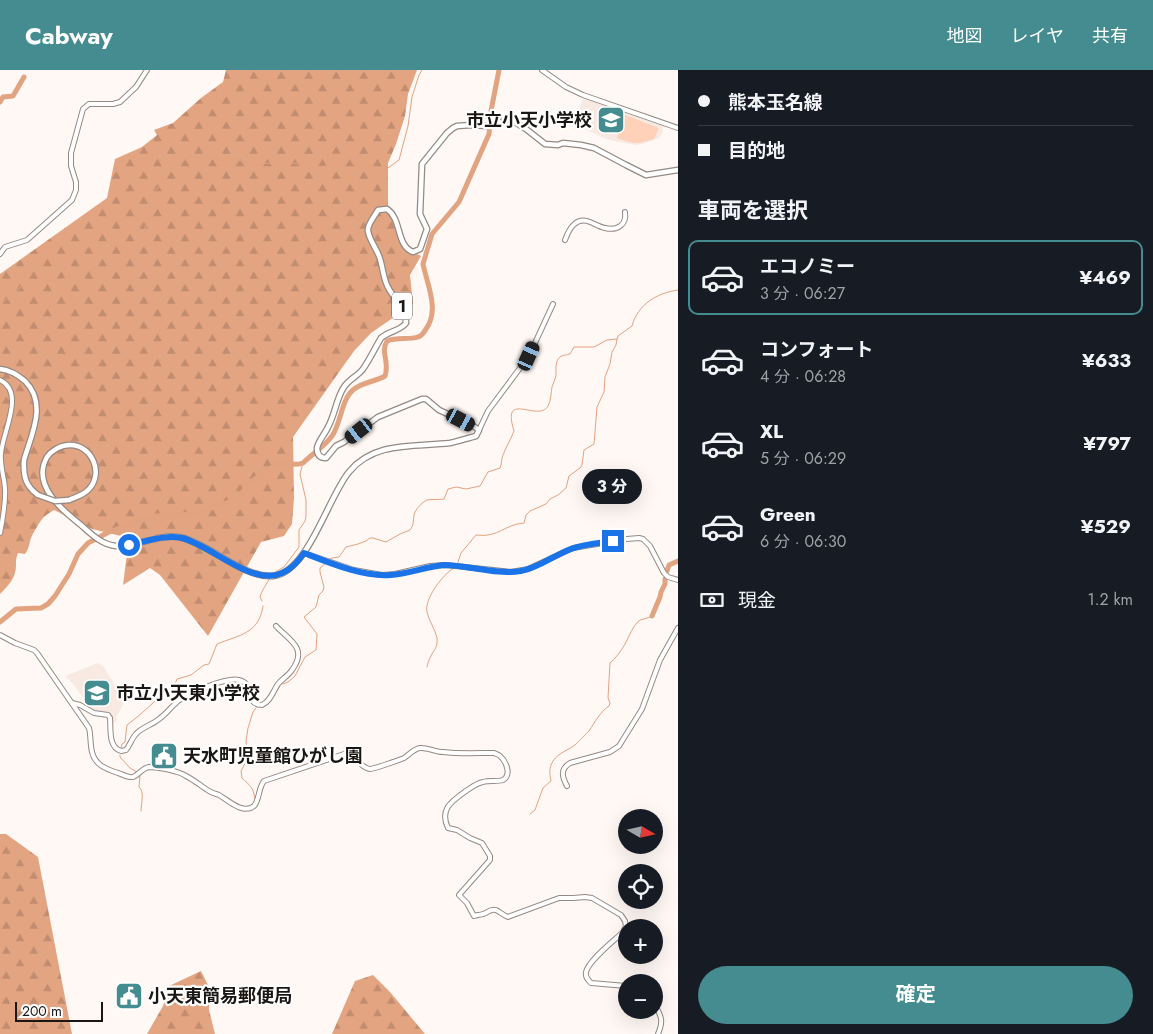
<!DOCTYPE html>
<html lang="ja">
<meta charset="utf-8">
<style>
:root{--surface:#171b24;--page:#20242c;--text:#f1f3f6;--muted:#9ea1a6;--line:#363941;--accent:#448c8f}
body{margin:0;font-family:Jost,"Noto Sans JP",sans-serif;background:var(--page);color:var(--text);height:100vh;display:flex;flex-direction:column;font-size:19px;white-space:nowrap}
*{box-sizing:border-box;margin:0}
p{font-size:16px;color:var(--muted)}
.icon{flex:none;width:28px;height:28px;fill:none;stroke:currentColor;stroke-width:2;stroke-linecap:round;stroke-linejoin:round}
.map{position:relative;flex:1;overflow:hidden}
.side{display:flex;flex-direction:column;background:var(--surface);width:475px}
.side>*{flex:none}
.hud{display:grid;align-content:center;height:110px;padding:0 20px;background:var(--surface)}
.needle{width:32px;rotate:99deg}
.tools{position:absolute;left:618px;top:739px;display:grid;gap:10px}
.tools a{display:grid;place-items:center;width:45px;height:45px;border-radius:50%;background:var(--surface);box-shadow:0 5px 20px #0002;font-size:25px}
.scale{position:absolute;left:15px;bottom:12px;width:88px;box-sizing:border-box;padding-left:5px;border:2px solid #1a1614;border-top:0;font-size:14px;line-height:18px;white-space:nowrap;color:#1a1614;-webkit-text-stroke:4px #fff;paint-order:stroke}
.end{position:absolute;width:22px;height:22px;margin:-11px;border:6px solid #1a73e8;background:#fff;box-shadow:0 0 0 2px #fff}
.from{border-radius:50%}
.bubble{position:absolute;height:35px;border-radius:18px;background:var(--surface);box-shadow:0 5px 20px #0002;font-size:16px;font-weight:700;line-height:35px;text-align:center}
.car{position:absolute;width:15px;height:30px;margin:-15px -8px;border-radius:6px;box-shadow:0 0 4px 1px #0007;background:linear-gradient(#222 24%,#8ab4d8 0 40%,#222 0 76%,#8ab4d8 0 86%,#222 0)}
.hud b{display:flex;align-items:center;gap:18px;height:48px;font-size:19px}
.hud b+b{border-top:1px solid var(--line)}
.hud i{width:12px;height:12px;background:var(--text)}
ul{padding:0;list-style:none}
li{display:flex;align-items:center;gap:15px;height:75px;margin:0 10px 8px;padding:0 10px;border:2px solid transparent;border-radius:10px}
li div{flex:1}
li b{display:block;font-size:19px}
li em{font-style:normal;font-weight:700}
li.on{border-color:var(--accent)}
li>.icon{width:45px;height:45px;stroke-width:1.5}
h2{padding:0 20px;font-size:22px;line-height:60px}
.pay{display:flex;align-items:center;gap:12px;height:55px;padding:0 20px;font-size:19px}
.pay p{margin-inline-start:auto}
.cta{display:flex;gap:10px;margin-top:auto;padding:10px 20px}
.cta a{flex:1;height:58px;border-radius:30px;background:var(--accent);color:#fff;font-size:20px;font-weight:700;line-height:58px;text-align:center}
header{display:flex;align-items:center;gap:30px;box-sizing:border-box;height:70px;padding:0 25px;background:var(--accent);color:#fff}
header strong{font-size:24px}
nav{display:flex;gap:28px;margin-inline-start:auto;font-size:18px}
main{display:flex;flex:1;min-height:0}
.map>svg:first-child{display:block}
.built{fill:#f8eae2}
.forest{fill:url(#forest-firs)}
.pitch{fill:#ffd1b9}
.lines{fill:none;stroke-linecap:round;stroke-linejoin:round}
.stream{stroke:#e2a381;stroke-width:1}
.river{stroke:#e2a381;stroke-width:5}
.secondary-casing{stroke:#948a84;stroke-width:6}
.primary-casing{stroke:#948a84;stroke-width:7}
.secondary{stroke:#fff;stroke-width:4}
.primary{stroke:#fff;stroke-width:4.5}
.primary-bridge-casing{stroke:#948a84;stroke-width:7;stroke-linecap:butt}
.primary-bridge{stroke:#fff;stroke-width:4.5}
.route{stroke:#1a73e8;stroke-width:6}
.labels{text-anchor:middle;stroke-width:4.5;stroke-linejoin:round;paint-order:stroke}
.shield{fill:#fff;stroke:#5f5c5a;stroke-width:1}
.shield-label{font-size:16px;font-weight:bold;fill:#1a1614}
.poi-label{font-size:18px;font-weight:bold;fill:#1a1614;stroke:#fff;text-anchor:start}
</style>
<header>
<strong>Cabway</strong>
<nav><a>地図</a><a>レイヤ</a><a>共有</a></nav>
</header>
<main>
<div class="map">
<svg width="678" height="964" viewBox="0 0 678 964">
<defs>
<pattern id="forest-firs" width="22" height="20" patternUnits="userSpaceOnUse" patternTransform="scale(1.25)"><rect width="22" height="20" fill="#e3a482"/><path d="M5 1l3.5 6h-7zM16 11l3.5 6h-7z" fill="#c28c6f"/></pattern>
</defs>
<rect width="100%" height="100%" fill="#fff8f4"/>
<g class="built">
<polygon points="584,26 663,56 663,62 659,68 642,74 636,75 614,71 606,69 574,54 574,52 577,46"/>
<polygon points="98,593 104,597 121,626 127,628 116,647 117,649 115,652 113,654 112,653 112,645 109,642 92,640 73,614 65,606"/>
</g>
<g class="forest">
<path d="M226 0H417L408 24 405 46 396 74 388 93V135L395 159 403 178 421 186 410 205 413 234 371 263 354 281 293 367 294 428 292 454 284 466 261 472 208 566 160 505 150 498 123 515 129 468 92 459 54 440C51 442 47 444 44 447 40 451 33 463 31 468 29 474 29 479 25 484L18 483C16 488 16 490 16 495 16 508 9 515 0 524V204L107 128 115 89 142 77 157 65 154 60 173 53 201 28 223 12Z"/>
<polygon points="0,764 6,764 38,787 72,964 0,964"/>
<polygon points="201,901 209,917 209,940 215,964 147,964 163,936 169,916"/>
<polygon points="373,905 390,922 425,964 332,964 355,911"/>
</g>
<path class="pitch" d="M625 45 659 58 654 69C636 75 635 74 617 68Z"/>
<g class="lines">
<g class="stream">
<polyline points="0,235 22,216 41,211 51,211 62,209 100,197 105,199 128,185 140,171 149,147 150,129 151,125 160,115 163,110 165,103 168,100 176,97 187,88 191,86 196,87 217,90 235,89 253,95 277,92 285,92 299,94 306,93 315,98 335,94 342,86 348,86 353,94 355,95 367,94 378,100 388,98 399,90 408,56 412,27 419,5 422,0"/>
<path d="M328 490 332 488 339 487 346 477 358 474 366 471 370 468H373L386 472 400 464 410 460C414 455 413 451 414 445 415 440 422 432 427 430 432 429 438 430 444 429L448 419 456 417 466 419 480 416 488 402 500 398C502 394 501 390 503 385 506 377 511 369 514 361 501 319 538 353 548 336 551 330 551 323 552 317 553 313 555 310 556 306 556 300 555 291 560 287 562 285 567 285 570 284L574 277H594L607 270 617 269"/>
<path d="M457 495 461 483 476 465C499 468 505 454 524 453L526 445 530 441 546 434 550 429 558 425 566 418 569 406 580 398 582 395 584 380 594 374 597 337 604 322 605 307 610 294 612 282 616 275 617 269 618 266 632 256C638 234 657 223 678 220"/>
<polyline points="272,505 275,502 284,497 299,477 299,460 305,451 306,446 306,430 300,404 303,393"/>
<path d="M262 531 260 527C261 522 267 513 270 508"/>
<path d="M427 597C428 593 429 589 431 586 434 579 438 578 437 568 435 559 429 551 427 542 424 529 443 504 454 498"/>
<polyline points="283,614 288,612 295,606 305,587 316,580 317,564 304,547 316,537 319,525 323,521 324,517 320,502 320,498 326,493"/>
<polyline points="274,626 280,616"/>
<polyline points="263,632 269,626"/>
<path d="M121 678 122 674 125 672 127 655C142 644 155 631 169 618L175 614 177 609 191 605 204 595 209 594 217 574C239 565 259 564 263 536"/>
<polyline points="120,685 120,687 130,698 137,702"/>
<path d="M140 706 139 717C145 722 141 733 141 741"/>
<path d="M255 729C253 716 250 716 242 708L241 701 248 688 246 671 248 658 253 642 256 638"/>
<path d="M530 744 535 740 543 718 551 711C550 705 549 700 551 695 555 684 567 681 575 675 578 672 587 663 589 661 595 652 600 642 609 636L610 633 608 628 610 593C616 588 621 581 625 574 629 567 633 555 640 550 644 549 648 548 652 546"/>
</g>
<g class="river">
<polyline points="0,32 3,27 13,26 24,7"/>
<polyline points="667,501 669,495 678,491"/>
<polyline points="652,546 660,527 661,522 665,514 665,509"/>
<path d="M0 552 16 539 41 538 48 534 55 526 69 504 78 484 88 473 109 462 147 448 157 446 193 444 232 431 240 426 248 414 278 393C287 391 294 397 303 393 312 384 324 377 332 366 341 354 341 330 353 320 362 312 375 312 385 306 390 291 380 283 387 271 397 267 409 270 418 267 422 266 424 262 426 259 440 240 427 214 423 194L432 164 459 132 489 64 491 41 499 0"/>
</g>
<g class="secondary-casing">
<g id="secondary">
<polyline points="542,0 566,17 583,25 678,58"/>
<path d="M565 170C569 159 576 146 590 152 595 154 600 157 605 158 617 161 627 155 625 142"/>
<polyline points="0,184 5,177 27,170 72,130 76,120 76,112 71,96 71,83 83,39 89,34 113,34 120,32 136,17 147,0"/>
<path d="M0 310C26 322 2 363 1 384 0 395 4 407 5 418 6 433 3 448 0 463"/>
<polyline points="479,360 488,341 529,286 553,234"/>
<polyline points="304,483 354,500 382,505 395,504 430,496 446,495 511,502 528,499 573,478 627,469 639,468 643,469 650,476 664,503 668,507 678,510"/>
<path d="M0 565 15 573 34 580 37 583 89 658C91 666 90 674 92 682 95 695 106 699 118 703 122 704 128 708 133 707 139 705 142 698 149 697 158 697 179 701 186 706 194 710 201 716 209 721 212 723 216 724 219 725 228 730 243 745 254 736 260 729 258 718 264 711L344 684C358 686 360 698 370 699 374 699 399 690 404 688 409 685 413 679 420 678 427 677 435 682 443 682 459 684 477 683 494 683 496 684 498 684 500 686 506 691 512 705 503 710 497 712 489 710 483 712 477 713 472 717 466 721 452 731 439 739 448 758L457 760 470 768 482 773 490 786V790L459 825 467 833 474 846C477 845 480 845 483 844 488 843 490 838 496 840 500 842 503 845 508 847L559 828H573L585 827 592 828 621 845 625 851 626 856 623 862C614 871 589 890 586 902 585 907 588 910 591 913L626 916"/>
<path d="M72 633 80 635 94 643 108 645 110 648C111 659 108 677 121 681L126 680C130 675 132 668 136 664 142 657 152 655 159 649 166 644 171 637 178 631 189 623 226 607 239 610 256 614 244 635 262 635 271 631 273 621 278 614 282 609 288 606 292 600 308 578 290 571 276 556"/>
<path d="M567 716C562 707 560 699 570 693L610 682 619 676 642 639 660 590 678 558"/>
<path d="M654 933C661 946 664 950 658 964"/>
</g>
</g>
<g class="primary-casing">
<g id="primary">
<path d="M0 299C9 300 18 305 25 311 48 334 31 365 24 390 23 405 25 416 38 425"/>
<path d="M69 430C76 427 84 425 89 419 104 403 92 375 70 375 61 375 52 380 47 387 31 415 62 440 81 455 91 464 102 475 116 476 139 477 161 462 183 468 212 476 243 508 273 506 308 503 328 427 349 402 374 371 415 377 450 373 459 371 468 368 476 366L479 360 472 355 439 340 426 329H422L378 347 344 372 336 376 326 388C320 388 317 385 317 378 318 371 325 364 328 357 335 345 336 329 344 317 349 309 358 306 363 299 370 289 375 278 381 268 389 261 400 261 406 253 406 236 396 232 389 219 383 210 383 196 379 186 376 178 369 169 368 161 367 154 375 146 378 140L387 139C402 149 396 176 413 182L420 179 427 159 420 144 422 94 447 63 453 58 457 56 471 55 488 56 510 50 515 52 526 59 545 74 558 75 563 73 581 75 594 78 626 95 646 105 678 100"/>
</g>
</g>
<use href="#secondary" class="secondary"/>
<use href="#primary" class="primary"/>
<g class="primary-bridge-casing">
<polyline id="primary-bridge" points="38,425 55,431 69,430"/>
</g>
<use href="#primary-bridge" class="primary-bridge"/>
</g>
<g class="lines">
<path class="route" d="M129 475C145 472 165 464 182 468 211 475 252 517 282 503 292 499 298 491 304 483 330 493 363 507 390 505 408 504 425 497 443 495 469 495 495 505 521 501 539 498 554 485 571 479 584 474 599 473 613 471"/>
</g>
<defs>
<g id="school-square" transform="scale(1.4375)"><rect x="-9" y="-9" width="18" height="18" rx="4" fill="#448c8f" stroke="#fff"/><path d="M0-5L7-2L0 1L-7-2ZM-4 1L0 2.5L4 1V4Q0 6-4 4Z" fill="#fff"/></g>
<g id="civic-square" transform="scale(1.4375)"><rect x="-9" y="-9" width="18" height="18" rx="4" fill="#448c8f" stroke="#fff"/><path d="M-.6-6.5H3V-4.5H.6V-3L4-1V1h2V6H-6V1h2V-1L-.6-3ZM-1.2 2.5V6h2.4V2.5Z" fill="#fff"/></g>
</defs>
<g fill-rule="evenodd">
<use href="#school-square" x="611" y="50"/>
<use href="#school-square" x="97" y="623"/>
<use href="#civic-square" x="164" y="686"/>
<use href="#civic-square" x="129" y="926"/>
</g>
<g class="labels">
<rect class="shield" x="392" y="222.5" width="20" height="27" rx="4"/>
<g class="shield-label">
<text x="402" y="242">1</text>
</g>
<g class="poi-label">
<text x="592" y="56" text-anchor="end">市立小天小学校</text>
<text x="116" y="629">市立小天東小学校</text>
<text x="183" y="692">天水町児童館ひがし園</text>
<text x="148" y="932">小天東簡易郵便局</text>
</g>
</g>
</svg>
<div class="tools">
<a><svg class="needle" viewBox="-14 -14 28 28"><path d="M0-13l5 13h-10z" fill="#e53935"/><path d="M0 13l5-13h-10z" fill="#9ea1a6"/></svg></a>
<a><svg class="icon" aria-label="locate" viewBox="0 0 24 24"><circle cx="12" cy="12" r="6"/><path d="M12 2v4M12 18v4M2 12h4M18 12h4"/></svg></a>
<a>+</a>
<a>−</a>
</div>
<div class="scale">200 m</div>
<i class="end from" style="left:129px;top:475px"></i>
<i class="end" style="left:613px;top:471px"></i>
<div class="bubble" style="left:582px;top:399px;width:60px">3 分</div>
<i class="car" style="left:529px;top:286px;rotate:24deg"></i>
<i class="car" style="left:461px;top:350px;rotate:118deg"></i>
<i class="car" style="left:359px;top:361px;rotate:232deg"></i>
</div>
<section class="side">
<div class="hud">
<b><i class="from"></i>熊本玉名線</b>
<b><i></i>目的地</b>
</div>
<h2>車両を選択</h2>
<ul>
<li class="on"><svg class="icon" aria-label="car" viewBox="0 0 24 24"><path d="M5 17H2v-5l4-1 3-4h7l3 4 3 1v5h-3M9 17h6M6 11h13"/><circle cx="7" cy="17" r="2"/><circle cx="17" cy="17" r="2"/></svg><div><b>エコノミー</b><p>3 分 · 06:27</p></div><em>¥469</em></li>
<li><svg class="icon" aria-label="car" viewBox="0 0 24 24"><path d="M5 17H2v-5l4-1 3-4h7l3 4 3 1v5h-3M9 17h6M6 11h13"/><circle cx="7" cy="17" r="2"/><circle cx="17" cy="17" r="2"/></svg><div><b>コンフォート</b><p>4 分 · 06:28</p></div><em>¥633</em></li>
<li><svg class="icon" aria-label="car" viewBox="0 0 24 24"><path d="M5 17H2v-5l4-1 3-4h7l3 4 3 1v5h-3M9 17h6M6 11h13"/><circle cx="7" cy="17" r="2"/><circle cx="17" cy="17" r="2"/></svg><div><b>XL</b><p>5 分 · 06:29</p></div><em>¥797</em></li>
<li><svg class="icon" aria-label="car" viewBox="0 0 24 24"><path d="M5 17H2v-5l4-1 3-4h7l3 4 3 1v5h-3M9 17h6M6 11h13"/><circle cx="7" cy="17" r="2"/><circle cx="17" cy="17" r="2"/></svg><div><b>Green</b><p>6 分 · 06:30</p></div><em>¥529</em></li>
</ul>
<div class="pay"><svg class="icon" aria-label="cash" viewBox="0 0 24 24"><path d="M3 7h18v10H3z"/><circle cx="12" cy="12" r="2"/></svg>現金<p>1.2 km</p></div>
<div class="cta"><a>確定</a></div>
</section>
</main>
